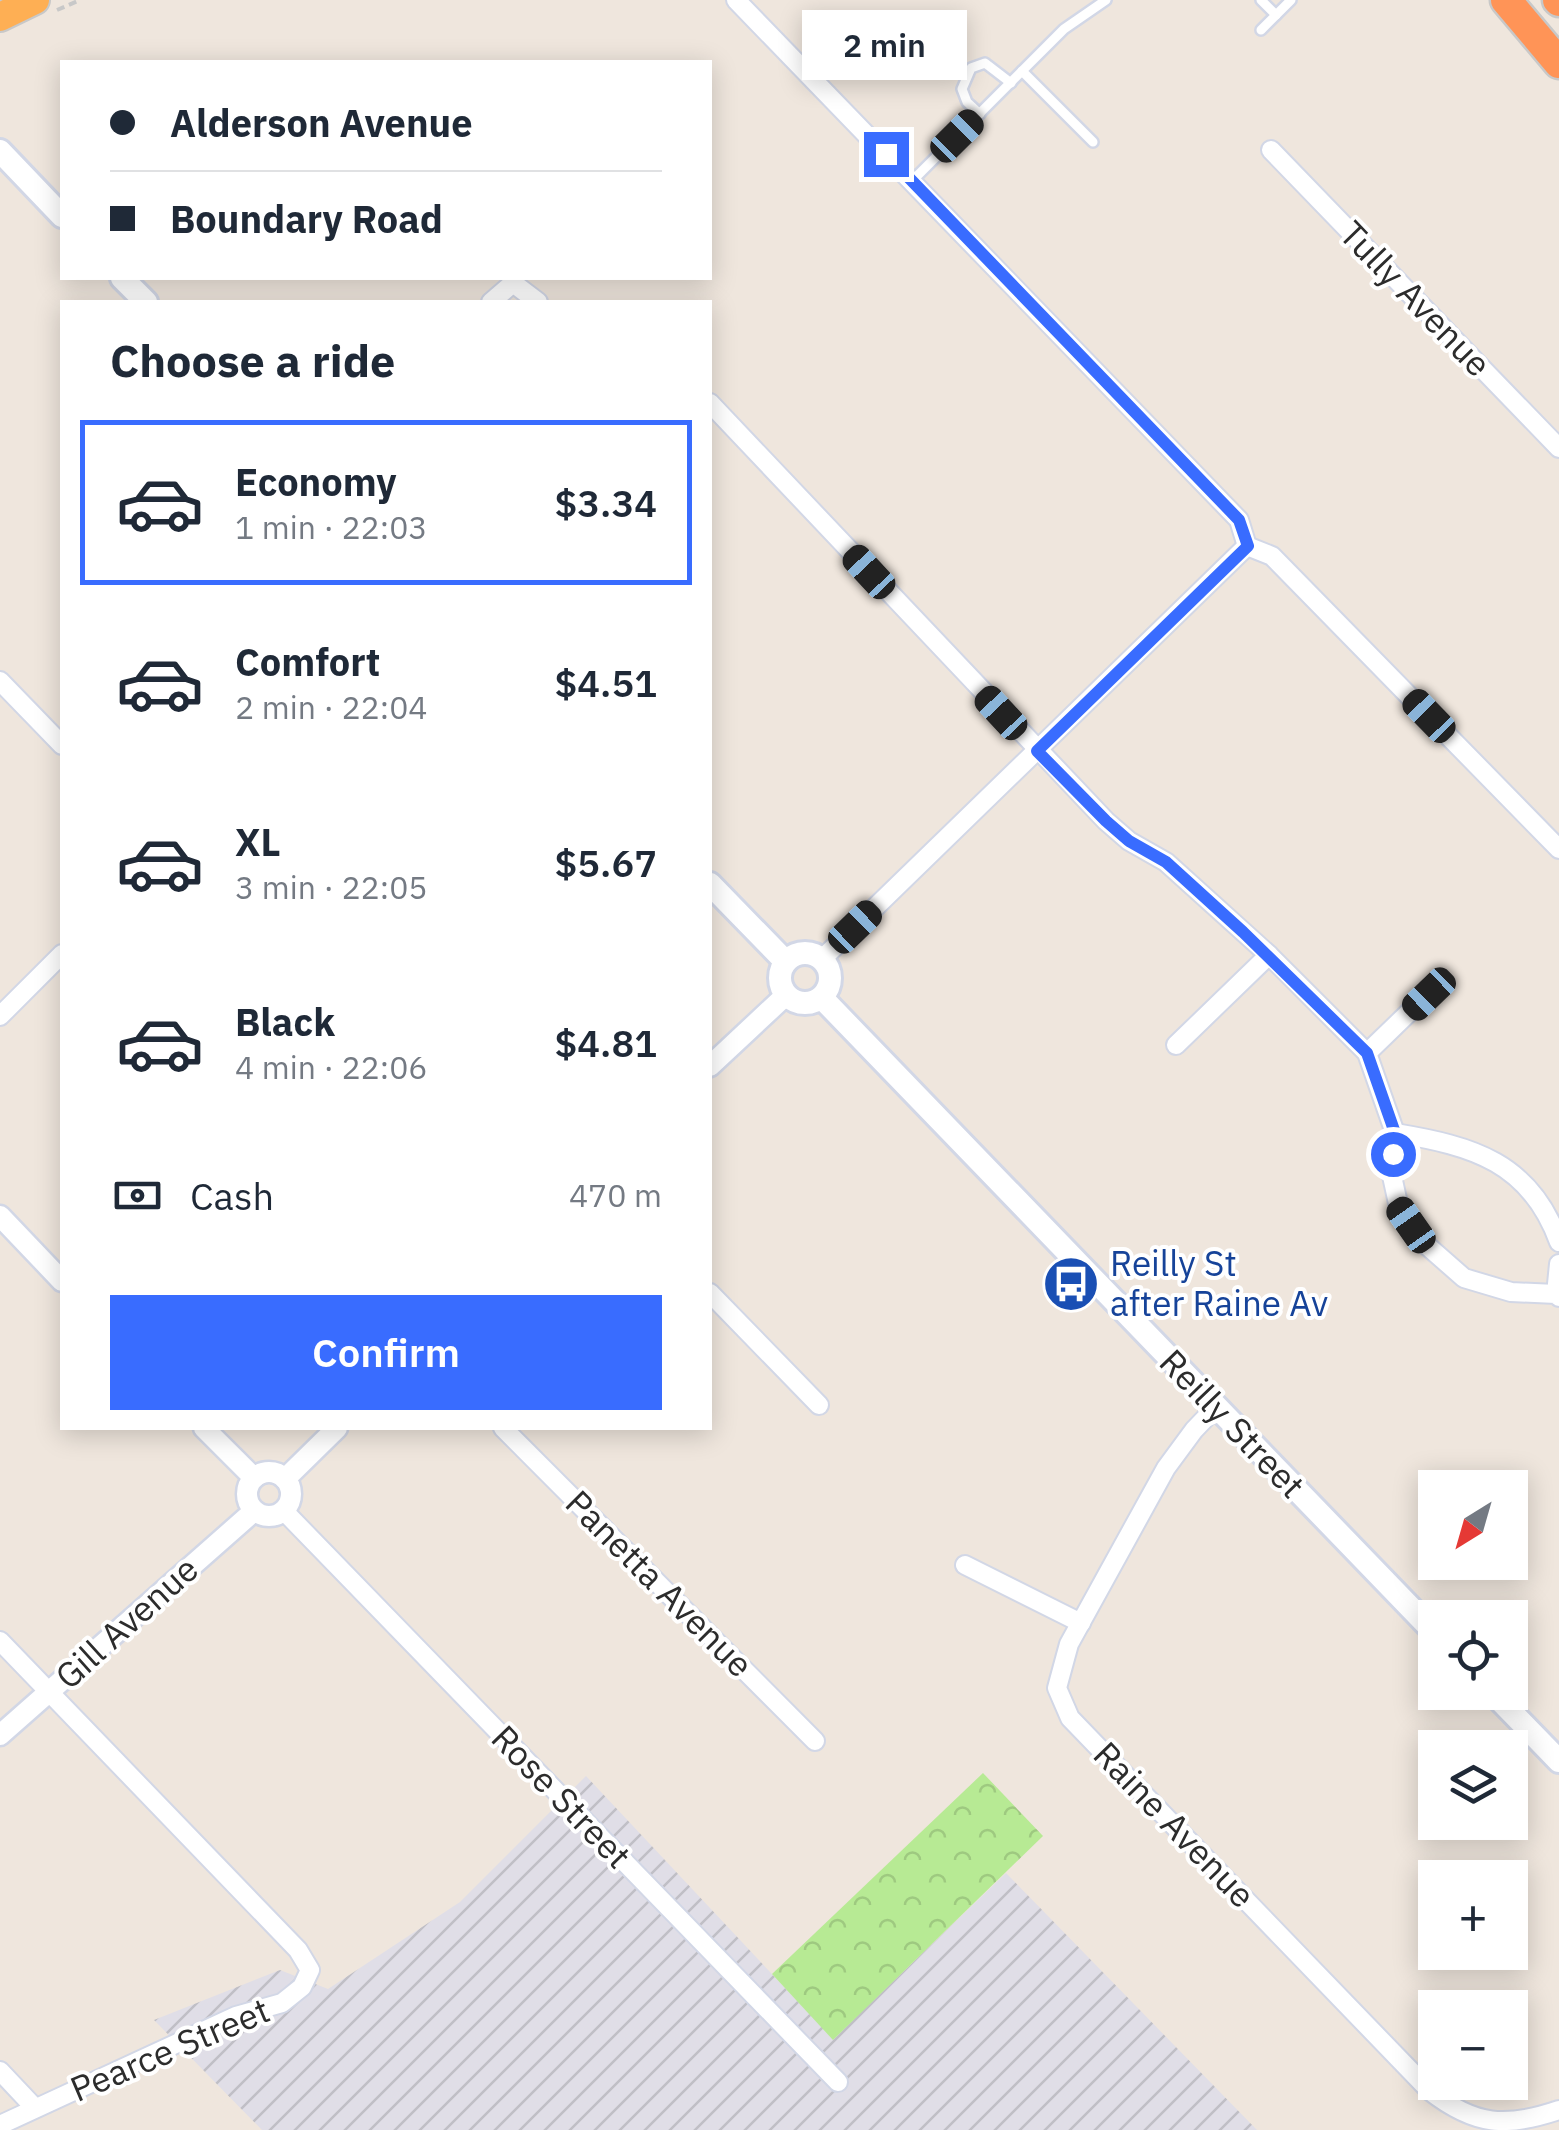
<!DOCTYPE html>
<meta charset="utf-8">
<style>
:root{--surface:#fff;--page:#f6f6f7;--text:#1f2937;--muted:#747a83;--line:#e0e1e3;--accent:#396cff}
body{margin:0;font-family:"IBM Plex Sans",sans-serif;background:var(--page);color:var(--text);height:100vh;display:flex;flex-direction:column;font-size:38px;white-space:nowrap}
*{box-sizing:border-box;margin:0}
p{font-size:32px;color:var(--muted)}
.icon{flex:none;width:55px;height:55px;fill:none;stroke:currentColor;stroke-width:2;stroke-linecap:round;stroke-linejoin:round}
.map{position:relative;flex:1;overflow:hidden}
.panel{position:absolute;left:60px;top:300px;width:652px;height:1130px;display:flex;flex-direction:column;background:var(--surface);border-radius:0px;box-shadow:0 5px 25px #0003}
.panel>*{flex:none}
.banner{position:absolute;left:60px;top:60px;width:652px;height:220px;border-radius:0px;box-shadow:0 5px 25px #0003;display:grid;align-content:center;height:220px;padding:0 50px;background:var(--surface)}
.needle{width:65px;rotate:217deg}
.fabs{position:absolute;left:1418px;top:1470px;display:grid;gap:20px}
.fabs a{display:grid;place-items:center;width:110px;height:110px;border-radius:0px;background:var(--surface);box-shadow:0 5px 25px #0003;font-size:50px}
.end{position:absolute;width:45px;height:45px;margin:-22px;border:12px solid #396cff;background:#fff;box-shadow:0 0 0 5px #fff}
.from{border-radius:50%}
.bubble{position:absolute;height:70px;border-radius:0px;background:var(--surface);box-shadow:0 5px 25px #0003;font-size:32px;font-weight:600;line-height:70px;text-align:center}
.car{position:absolute;width:30px;height:60px;margin:-30px -15px;border-radius:12px;box-shadow:0 0 8px 2px #0007;background:linear-gradient(#222 24%,#8ab4d8 0 40%,#222 0 76%,#8ab4d8 0 86%,#222 0)}
.banner b{display:flex;align-items:center;gap:35px;height:95px;font-size:38px}
.banner b+b{border-top:2px solid var(--line)}
.banner i{width:25px;height:25px;background:var(--text)}
ul{padding:0;list-style:none}
li{display:flex;align-items:center;gap:30px;height:165px;margin:0 20px 15px;padding:0 30px;border:5px solid transparent;border-radius:0px}
li div{flex:1}
li b{display:block;font-size:38px}
li em{font-style:normal;font-weight:600}
li.current{border-color:var(--accent)}
li>.icon{width:90px;height:90px;stroke-width:1.5}
h2{padding:0 50px;font-size:45px;line-height:120px}
.pay{display:flex;align-items:center;gap:25px;height:110px;padding:0 50px;font-size:38px}
.pay p{margin-inline-start:auto}
.button{display:flex;gap:20px;margin-top:auto;padding:20px 50px}
.button a{flex:1;height:115px;border-radius:0px;background:var(--accent);color:#fff;font-size:40px;font-weight:600;line-height:115px;text-align:center}
.map>svg:first-child{display:block}
.industrial{fill:url(#industrial-furrows)}
.forest{fill:url(#forest-crowns)}
.lines{fill:none;stroke-linecap:round;stroke-linejoin:round}
.service-casing{stroke:#d2d7e6;stroke-width:14}
.minor-casing{stroke:#d2d7e6;stroke-width:22}
.tertiary-casing{stroke:#d2d7e6;stroke-width:25}
.secondary-casing{stroke:#d2d7e6;stroke-width:28}
.trunk-casing{stroke:#c8c8c8;stroke-width:32}
.motorway-casing{stroke:#c8c8c8;stroke-width:35}
.path{stroke:#c8c8c8;stroke-width:4;stroke-dasharray:8 5;stroke-linecap:butt}
.service{stroke:#fff;stroke-width:9}
.minor{stroke:#fff;stroke-width:18}
.tertiary{stroke:#fff;stroke-width:20}
.secondary{stroke:#fff;stroke-width:22}
.trunk{stroke:#feaf54;stroke-width:28}
.motorway{stroke:#ff9457;stroke-width:30}
.route{stroke:#396cff;stroke-width:12}
.labels{text-anchor:middle;stroke-width:8;stroke-linejoin:round;paint-order:stroke}
.street-label{font-size:35px;fill:#2c2c2c;stroke:#fff}
.transit-label{font-size:35px;fill:#164399;stroke:#fff;text-anchor:start}
</style>
<div class="map">
<svg width="1559" height="2130" viewBox="0 0 1559 2130">
<defs>
<pattern id="industrial-furrows" width="10" height="10" patternUnits="userSpaceOnUse" patternTransform="scale(2.5)"><rect width="10" height="10" fill="#e0dee7"/><path d="M-1 1l2-2M0 10L10 0M9 11l2-2" fill="none" stroke="#c0bfc6"/></pattern>
<pattern id="forest-crowns" width="20" height="18" patternUnits="userSpaceOnUse" patternTransform="scale(2.5)"><rect width="20" height="18" fill="#b7ea94"/><path d="M2 6a3 3 0 1 1 6 0M12 15a3 3 0 1 1 6 0" fill="none" stroke="#9ec980"/></pattern>
</defs>
<rect width="100%" height="100%" fill="#efe6dd"/>
<polygon class="industrial" points="586,1776 833,2039 1006,1873 1257,2130 262,2130 154,2020 280,1970 328,1989 460,1902"/>
<polygon class="forest" points="983,1773 1043,1836 833,2040 772,1974"/>
<g class="lines">
<g class="service-casing">
<g id="service">
<polyline points="1261,0 1276,15"/>
<polyline points="1261,30 1291,0"/>
<polyline points="1022,71 1093,142"/>
<polyline points="980,114 967,102 962,89 971,68 985,63 1011,83"/>
<polyline points="912,181 1064,29 1106,0"/>
</g>
</g>
<g class="minor-casing">
<g id="minor">
<polyline points="736,0 1239,520 1247,546 1272,556 1559,849"/>
<polyline points="1271,150 1559,448"/>
<polyline points="491,302 513,283 538,302"/>
<polyline points="710,403 1106,821 1129,841 1166,862 1269,955 1367,1053 1395,1133 1392,1176 1399,1208 1423,1242 1464,1278 1511,1292 1556,1294 1559,1297"/>
<polyline points="0,681 62,745"/>
<polyline points="822,959 1247,546"/>
<polyline points="0,1016 62,954"/>
<polyline points="1176,1045 1269,955"/>
<polyline points="1367,1053 1429,993"/>
<path d="M1395 1133C1473 1146 1530 1162 1559 1242"/>
<polyline points="710,1293 819,1405"/>
<polyline points="1556,1294 1559,1264"/>
<path d="M1216 1407 1194 1430 1166 1468 1069 1644 1057 1688 1070 1718 1430 2091C1475 2126 1506 2128 1559 2110"/>
<polyline points="503,1428 815,1741"/>
<polyline points="284,1511 838,2082"/>
<polyline points="965,1565 1081,1623"/>
<polyline points="0,1641 298,1950 310,1970 302,1987 282,2003 236,2016 0,2125"/>
<polyline points="0,2071 34,2107"/>
</g>
</g>
<g class="tertiary-casing">
<g id="tertiary">
<polyline points="710,1066 786,995"/>
<polyline points="0,1216 62,1281"/>
<polyline points="204,1428 254,1478"/>
<circle cx="269" cy="1494" r="22"/>
<polyline points="285,1479 337,1428"/>
<polyline points="0,1735 254,1511"/>
</g>
</g>
<g class="secondary-casing">
<g id="secondary">
<polyline points="0,151 62,216"/>
<polyline points="122,278 146,302"/>
<polyline points="710,884 785,961"/>
<circle cx="805" cy="978" r="25"/>
<polyline points="822,998 1435,1633"/>
<polyline points="1492,1692 1559,1761"/>
</g>
</g>
<g class="trunk-casing">
<polyline id="trunk" points="0,17 35,0"/>
</g>
<g class="motorway-casing">
<g id="motorway">
<polyline points="1506,0 1559,63"/>
<polyline points="1558,0 1559,1"/>
</g>
</g>
<polyline class="path" points="57,10 80,0"/>
<use href="#service" class="service"/>
<use href="#minor" class="minor"/>
<use href="#tertiary" class="tertiary"/>
<use href="#secondary" class="secondary"/>
<use href="#trunk" class="trunk"/>
<use href="#motorway" class="motorway"/>
</g>
<g class="lines">
<polyline class="route" points="886,154 1239,520 1248,546 1037,751 1106,821 1129,841 1166,862 1243,932 1367,1053 1395,1133 1393,1154"/>
</g>
<defs>
<g id="bus-disc" transform="scale(2.875)"><circle r="9.5" fill="#1a4fb4" stroke="#fff"/><path d="M-5-6H5V4H4V6H2V4H-2V6H-4V4H-5ZM-3.5-4V0h7V-4ZM-3.5 1.2v1.5H-2V1.2ZM2 1.2v1.5H3.5V1.2Z" fill="#fff"/></g>
</defs>
<g fill-rule="evenodd">
<use href="#bus-disc" x="1071" y="1284"/>
</g>
<g class="labels">
<g class="street-label">
<text transform="translate(1415 299) rotate(46)" y="12">Tully Avenue</text>
<text transform="translate(1232 1424) rotate(46)" y="12">Reilly Street</text>
<text transform="translate(659 1584) rotate(45)" y="12">Panetta Avenue</text>
<text transform="translate(127 1623) rotate(-42)" y="12">Gill Avenue</text>
<text transform="translate(561 1797) rotate(46)" y="12">Rose Street</text>
<text transform="translate(1174 1825) rotate(46)" y="12">Raine Avenue</text>
<text transform="translate(170 2050) rotate(-23)" y="12">Pearce Street</text>
</g>
<g class="transit-label">
<text x="1110" y="1276">Reilly St<tspan x="1110" dy="40">after Raine Av</tspan></text>
</g>
</g>
</svg>
<div class="fabs">
<a><svg class="needle" viewBox="-14 -14 28 28"><path d="M0-13l5 13h-10z" fill="#e53935"/><path d="M0 13l5-13h-10z" fill="#747a83"/></svg></a>
<a><svg class="icon" aria-label="locate" viewBox="0 0 24 24"><circle cx="12" cy="12" r="6"/><path d="M12 2v4M12 18v4M2 12h4M18 12h4"/></svg></a>
<a><svg class="icon" aria-label="layers" viewBox="0 0 24 24"><path d="M12 4l9 5-9 5-9-5zM3 14l9 5 9-5"/></svg></a>
<a>+</a>
<a>−</a>
</div>
<i class="end from" style="left:1393px;top:1154px"></i>
<i class="end" style="left:886px;top:154px"></i>
<div class="bubble" style="left:802px;top:10px;width:165px">2 min</div>
<i class="car" style="left:957px;top:136px;rotate:45deg"></i>
<i class="car" style="left:869px;top:572px;rotate:317deg"></i>
<i class="car" style="left:1001px;top:713px;rotate:317deg"></i>
<i class="car" style="left:1429px;top:716px;rotate:316deg"></i>
<i class="car" style="left:855px;top:927px;rotate:46deg"></i>
<i class="car" style="left:1429px;top:994px;rotate:226deg"></i>
<i class="car" style="left:1411px;top:1225px;rotate:325deg"></i>
<div class="banner">
<b><i class="from"></i>Alderson Avenue</b>
<b><i></i>Boundary Road</b>
</div>
<section class="panel">
<h2>Choose a ride</h2>
<ul>
<li class="current"><svg class="icon" aria-label="car" viewBox="0 0 24 24"><path d="M5 17H2v-5l4-1 3-4h7l3 4 3 1v5h-3M9 17h6M6 11h13"/><circle cx="7" cy="17" r="2"/><circle cx="17" cy="17" r="2"/></svg><div><b>Economy</b><p>1 min · 22:03</p></div><em>$3.34</em></li>
<li><svg class="icon" aria-label="car" viewBox="0 0 24 24"><path d="M5 17H2v-5l4-1 3-4h7l3 4 3 1v5h-3M9 17h6M6 11h13"/><circle cx="7" cy="17" r="2"/><circle cx="17" cy="17" r="2"/></svg><div><b>Comfort</b><p>2 min · 22:04</p></div><em>$4.51</em></li>
<li><svg class="icon" aria-label="car" viewBox="0 0 24 24"><path d="M5 17H2v-5l4-1 3-4h7l3 4 3 1v5h-3M9 17h6M6 11h13"/><circle cx="7" cy="17" r="2"/><circle cx="17" cy="17" r="2"/></svg><div><b>XL</b><p>3 min · 22:05</p></div><em>$5.67</em></li>
<li><svg class="icon" aria-label="car" viewBox="0 0 24 24"><path d="M5 17H2v-5l4-1 3-4h7l3 4 3 1v5h-3M9 17h6M6 11h13"/><circle cx="7" cy="17" r="2"/><circle cx="17" cy="17" r="2"/></svg><div><b>Black</b><p>4 min · 22:06</p></div><em>$4.81</em></li>
</ul>
<div class="pay"><svg class="icon" aria-label="cash" viewBox="0 0 24 24"><path d="M3 7h18v10H3z"/><circle cx="12" cy="12" r="2"/></svg>Cash<p>470 m</p></div>
<div class="button"><a>Confirm</a></div>
</section>
</div>
